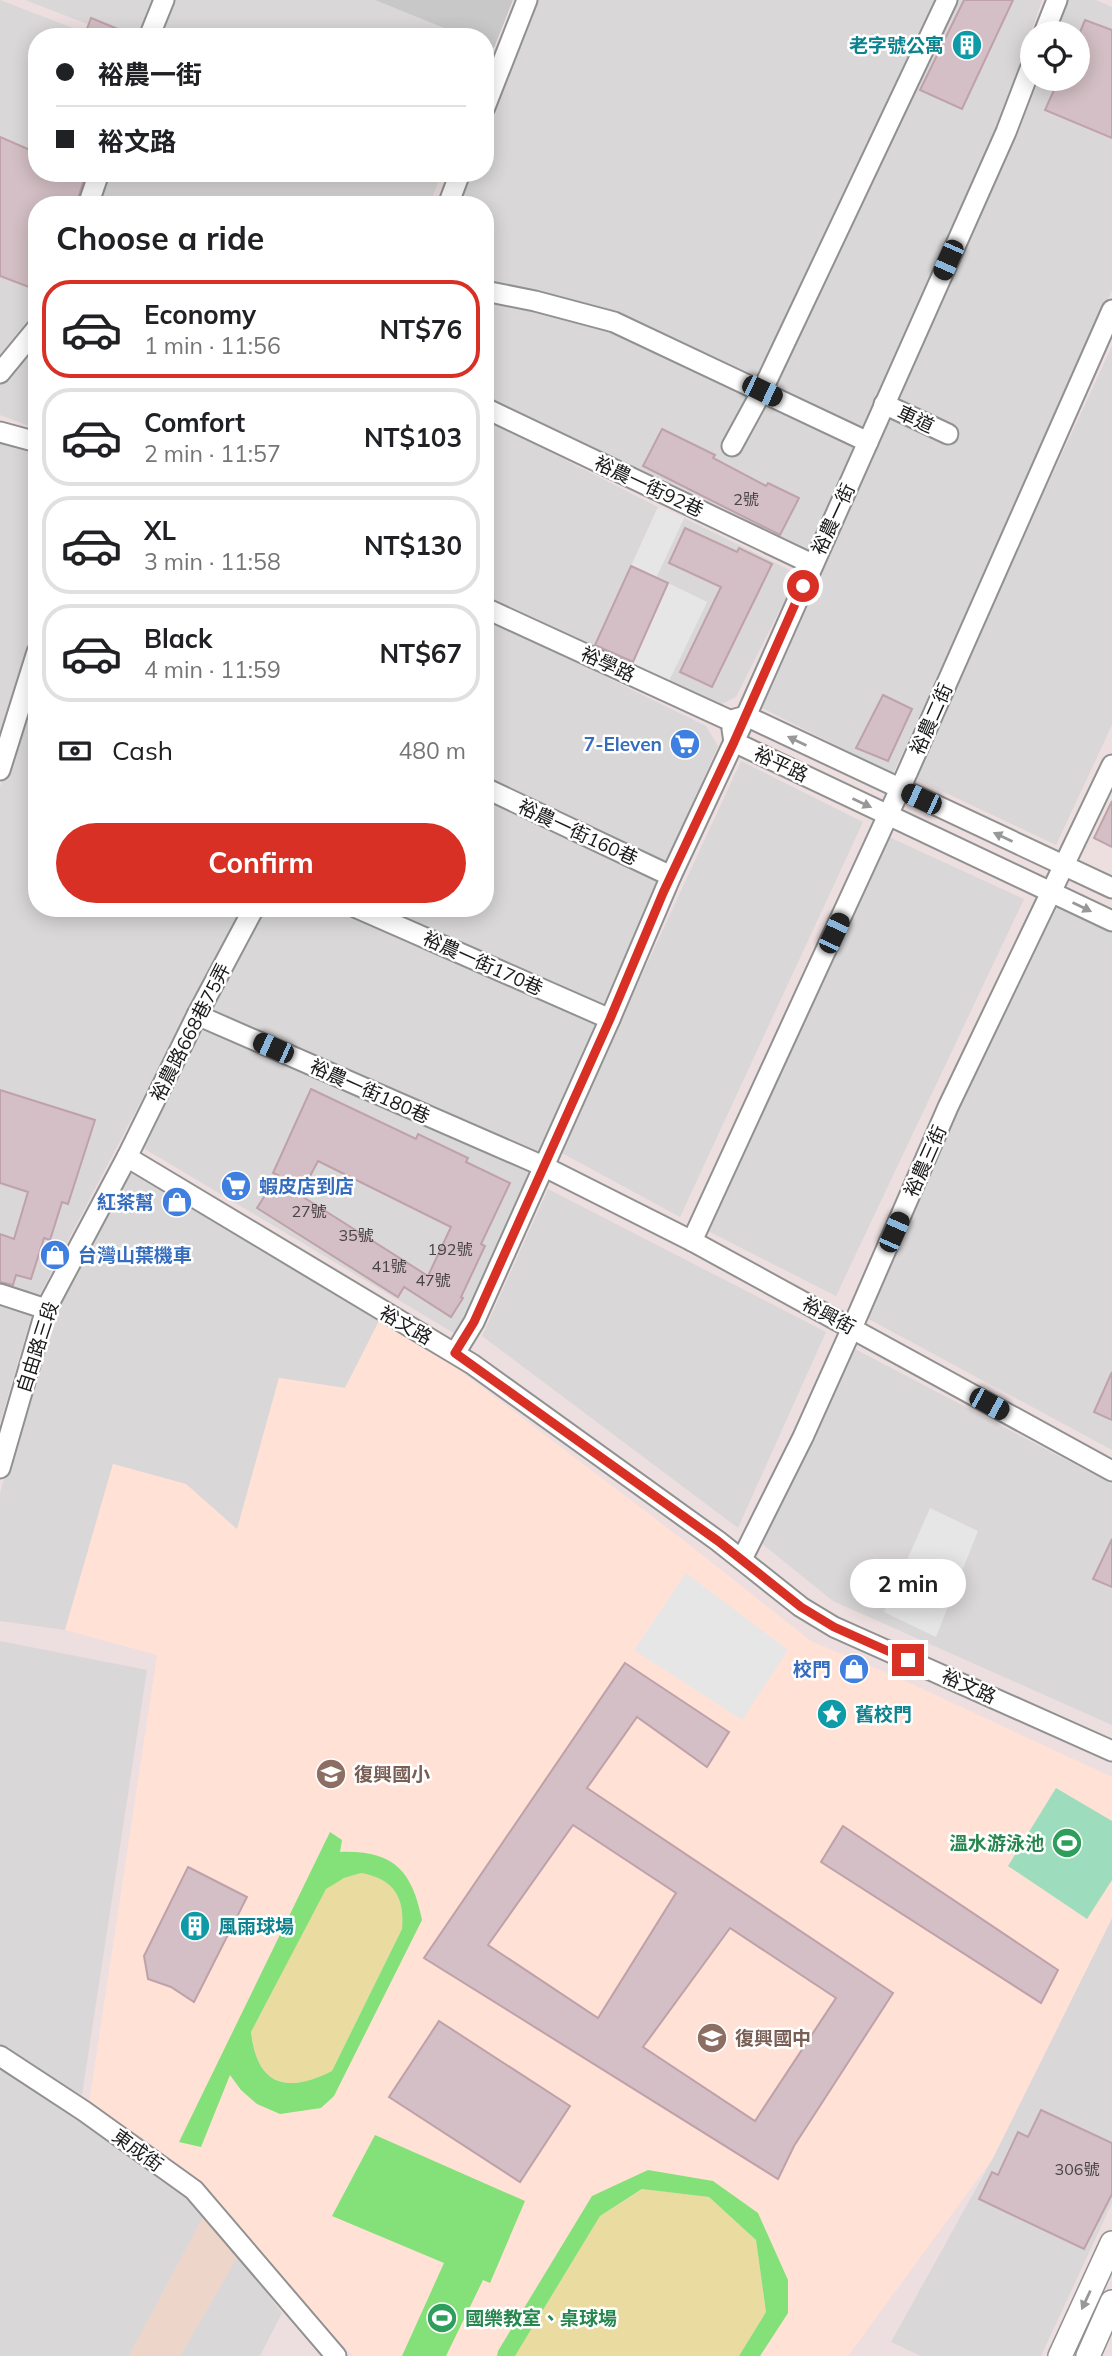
<!DOCTYPE html>
<meta charset="utf-8">
<style>
:root{--surface:#fff;--page:#f6f6f6;--text:#202124;--muted:#757577;--line:#e0e0e0;--accent:#d93025}
body{margin:0;font-family:Mulish,"Noto Sans TC",sans-serif;background:var(--page);color:var(--text);height:100vh;display:flex;flex-direction:column;font-size:26px;white-space:nowrap}
*{box-sizing:border-box;margin:0}
p{font-size:23px;color:var(--muted)}
.icon{flex:none;width:38px;height:38px;fill:none;stroke:currentColor;stroke-width:2;stroke-linecap:round;stroke-linejoin:round}
.map{position:relative;flex:1;overflow:hidden}
.panel{position:absolute;left:28px;top:196px;width:466px;height:721px;display:flex;flex-direction:column;background:var(--surface);border-radius:28px;box-shadow:0 4px 18px #0003}
.panel>*{flex:none}
.guide{position:absolute;left:28px;top:28px;width:466px;height:154px;border-radius:28px;box-shadow:0 4px 18px #0003;display:grid;align-content:center;height:154px;padding:0 28px;background:var(--surface)}
.controls{position:absolute;left:1020px;top:21px;display:grid;gap:14px}
.controls a{display:grid;place-items:center;width:70px;height:70px;border-radius:50%;background:var(--surface);box-shadow:0 4px 18px #0003;font-size:35px}
.end{position:absolute;width:32px;height:32px;margin:-16px;border:9px solid #d93025;background:#fff;box-shadow:0 0 0 4px #fff}
.from{border-radius:50%}
.bubble{position:absolute;height:49px;border-radius:24px;background:var(--surface);box-shadow:0 4px 18px #0003;font-size:23px;font-weight:700;line-height:49px;text-align:center}
.car{position:absolute;width:21px;height:42px;margin:-21px -10px;border-radius:9px;box-shadow:0 0 5px 2px #0007;background:linear-gradient(#222 24%,#8ab4d8 0 40%,#222 0 76%,#8ab4d8 0 86%,#222 0)}
.guide b{display:flex;align-items:center;gap:24px;height:66px;font-size:26px}
.guide b+b{border-top:2px solid var(--line)}
.guide i{width:18px;height:18px;background:var(--text)}
ul{padding:0;list-style:none}
li{display:flex;align-items:center;gap:21px;height:98px;margin:0 14px 10px;padding:0 14px;border:4px solid var(--line);border-radius:28px}
li div{flex:1}
li b{display:block;font-size:26px}
li em{font-style:normal;font-weight:700}
li.on{border-color:var(--accent)}
li>.icon{width:63px;height:63px;stroke-width:1.5}
h2{padding:0 28px;font-size:32px;line-height:84px}
.pay{display:flex;align-items:center;gap:18px;height:77px;padding:0 28px;font-size:26px}
.pay p{margin-inline-start:auto}
.primary-button{display:flex;gap:14px;margin-top:auto;padding:14px 28px}
.primary-button a{flex:1;height:80px;border-radius:42px;background:var(--accent);color:#fff;font-size:28px;font-weight:700;line-height:80px;text-align:center}
.map>svg:first-child{display:block}
.residential{fill:#d9d7d8}
.education{fill:#ffe1d6}
.religious{fill:#c8c8c8}
.farmland{fill:#edd5c9}
.grass{fill:#eadba1}
.pitch{fill:#84e078;fill-rule:evenodd}
.parking{fill:#e6e6e6}
.water{fill:#9dddbd}
.building{fill:#d3bfc5;stroke:#bfa1a9;stroke-width:2;fill-rule:evenodd}
.lines{fill:none;stroke-linecap:round;stroke-linejoin:round}
.minor-casing{stroke:#919191;stroke-width:23}
.tertiary-casing{stroke:#919191;stroke-width:26}
.minor{stroke:#fff;stroke-width:19}
.tertiary{stroke:#fff;stroke-width:23}
.oneway{fill:#989898}
.route{stroke:#d93025;stroke-width:9}
.labels{text-anchor:middle;stroke-width:5;stroke-linejoin:round;paint-order:stroke}
.number-label{font-size:16px;fill:#484345}
.culture-label{font-size:19px;font-weight:bold;fill:#0d838f;stroke:#fff;text-anchor:start}
.street-label{font-size:19px;fill:#1a1a1a;stroke:#fff}
.shop-label{font-size:19px;font-weight:bold;fill:#366cbe;stroke:#fff;text-anchor:end}
.education-label{font-size:19px;font-weight:bold;fill:#785e54;stroke:#fff;text-anchor:start}
.leisure-label{font-size:19px;font-weight:bold;fill:#27864d;stroke:#fff;text-anchor:end}
</style>
<div class="map">
<svg width="1112" height="2356" viewBox="0 0 1112 2356">
<rect width="100%" height="100%" fill="#eddfe0"/>
<g class="residential">
<polygon points="0,0 96,37 37,37 37,173 93,173 82,205 37,205 37,311 0,357"/>
<polygon points="25,0 155,0 140,37 121,37"/>
<polygon points="174,0 375,0 466,37 158,37"/>
<polygon points="533,0 1042,0 998,129 866,427 801,564 485,403 485,205 454,205 466,173 485,173 485,125"/>
<polygon points="1068,0 1096,0 1112,7 1112,290 893,774 756,705 1016,139 1038,79 1078,79 1078,33 1055,33"/>
<polygon points="107,173 442,173 429,205 96,205"/>
<polygon points="37,338 37,429 0,415 0,383"/>
<polygon points="1112,346 1112,725 1056,845 912,777"/>
<polygon points="485,419 658,507 593,649 485,597"/>
<polygon points="0,440 37,450 37,628 0,749"/>
<polygon points="684,518 798,574 736,697 714,708 667,685 707,602 656,578"/>
<polygon points="485,618 706,726 718,746 457,1335 140,1146 258,908 485,908"/>
<polygon points="37,670 37,908 242,908 40,1294 0,1286 0,787"/>
<polygon points="741,761 863,822 680,1217 560,1152"/>
<polygon points="889,837 1024,899 836,1296 706,1230"/>
<polygon points="1053,905 1112,932 1112,1450 863,1316"/>
<polygon points="133,1162 380,1319 345,1388 279,1378 237,1530 186,1484 113,1464 65,1630 0,1621 0,1493 51,1310"/>
<polygon points="548,1189 826,1332 738,1528 482,1336"/>
<polygon points="0,1305 32,1314 0,1423"/>
<polygon points="855,1349 1112,1484 1112,1725 833,1601 761,1543"/>
<polygon points="0,1641 147,1670 82,2095 0,2050"/>
<polygon points="1112,1918 1112,2203 1041,2356 921,2356 891,2342 993,2158"/>
<polygon points="0,2065 193,2193 205,2213 129,2356 0,2356"/>
<polygon points="238,2256 282,2313 260,2356 180,2356"/>
</g>
<polygon class="education" points="380,1319 450,1363 682,1539 811,1641 901,1679 1112,1777 1112,1918 993,2158 848,2356 353,2356 196,2188 88,2110 157,1655 65,1630 113,1464 186,1484 237,1529 279,1378 345,1388"/>
<polygon class="religious" points="375,0 513,0 494,48 485,44 485,37 466,37"/>
<polygon class="farmland" points="205,2213 238,2256 180,2356 129,2356"/>
<g class="grass">
<path d="M361 1873C393 1879 405 1896 402 1929L332 2071C287 2094 258 2086 251 2032L326 1888 344 1878Z"/>
<polygon points="643,2189 709,2197 756,2240 766,2312 739,2356 515,2356 600,2216"/>
</g>
<g class="pitch">
<path d="M330 1832 342 1840 340 1852C393 1850 412 1870 422 1920L334 2096 321 2108 280 2114 257 2104 241 2090 230 2075 201 2147 179 2142ZM361 1873C393 1879 405 1896 402 1929L332 2071C287 2094 257 2086 251 2032L326 1889 344 1878Z"/>
<polygon points="375,2135 525,2201 490,2283 483,2280 446,2356 402,2356 444,2263 332,2216"/>
<polygon points="648,2170 713,2181 758,2213 788,2280 788,2313 760,2356 739,2356 766,2312 756,2240 709,2197 642,2189 600,2216 515,2356 497,2356 498,2351 592,2196"/>
</g>
<g class="parking">
<polygon points="658,507 684,518 656,578 631,566"/>
<polygon points="668,583 707,602 667,685 630,669"/>
<polygon points="930,1508 978,1531 936,1637 884,1612"/>
<polygon points="686,1573 788,1650 742,1720 634,1650"/>
</g>
<polygon class="water" points="1056,1788 1112,1821 1112,1880 1087,1919 1008,1866"/>
<g class="building">
<polygon points="964,0 1013,0 962,109 920,90"/>
<polygon points="91,18 135,36 135,37 84,37"/>
<polygon points="1085,20 1112,30 1112,138 1045,110 1059,79 1078,79 1078,37"/>
<polygon points="0,137 37,153 37,173 86,173 76,205 37,205 37,290 0,276"/>
<polygon points="662,429 715,455 713,458 766,486 768,483 799,498 780,535 643,466"/>
<polygon points="685,528 737,552 739,548 772,564 712,687 680,672 721,587 669,563"/>
<polygon points="631,566 668,583 633,662 595,645"/>
<polygon points="883,695 912,709 888,761 856,748"/>
<polygon points="1112,801 1112,847 1094,838"/>
<path d="M311 1089 416 1139 418 1134 468 1158 466 1162 510 1183 481 1244 485 1246 461 1297 463 1298 451 1317 404 1287 398 1297 257 1208 278 1175 273 1173ZM318 1161 451 1227 428 1276 300 1195Z"/>
<polygon points="0,1090 95,1120 68,1204 62,1202 50,1240 44,1238 31,1279 16,1275 13,1285 0,1282 0,1234 14,1239 28,1192 0,1183"/>
<polygon points="1112,1372 1112,1420 1094,1412"/>
<polygon points="1112,1539 1112,1587 1093,1579"/>
<path d="M625 1663 729 1732 707 1767 637 1717 587 1788 893 1993 794 2146 778 2179 424 1958ZM573 1825 676 1893 598 2018 488 1945ZM730 1928 836 1998 755 2121 643 2047Z"/>
<polygon points="843,1826 1058,1970 1041,2003 821,1862"/>
<polygon points="188,1867 247,1897 194,2002 171,1987 148,1979 144,1956"/>
<polygon points="439,2021 570,2106 520,2182 389,2097"/>
<polygon points="1041,2110 1112,2143 1112,2194 1084,2249 979,2199 992,2172 998,2175 1018,2132 1028,2137"/>
</g>
<g class="lines">
<g class="minor-casing">
<g id="minor">
<polyline points="1044,33 1057,0"/>
<polyline points="149,37 164,0"/>
<polyline points="485,107 527,0"/>
<polyline points="88,205 99,173"/>
<polyline points="448,205 460,173"/>
<polyline points="485,291 535,301 614,322 868,442"/>
<polyline points="0,373 37,328"/>
<polyline points="884,404 948,434"/>
<polyline points="485,408 812,564"/>
<polyline points="0,432 37,442"/>
<polyline points="732,446 762,391 947,0"/>
<polyline points="485,608 731,721"/>
<polyline points="735,719 746,716 1112,888"/>
<polyline points="732,729 734,742 1112,921"/>
<polyline points="0,770 37,652"/>
<polyline points="485,788 671,876"/>
<polyline points="357,908 610,1019"/>
<polyline points="197,1015 543,1166 692,1241 1112,1471"/>
<polyline points="127,1157 472,1364 718,1541 801,1607 834,1627 1112,1751"/>
<polyline points="692,1241 900,789 1112,310"/>
<polyline points="0,1294 46,1309"/>
<polyline points="455,1353 474,1322 610,1019 671,876 746,716 1006,132 1032,64"/>
<polyline points="0,1468 46,1309 127,1157 197,1015 254,908"/>
<polyline points="742,1559 803,1437 852,1328 948,1107 1112,765"/>
<polyline points="0,2056 84,2111 194,2190 336,2356"/>
</g>
</g>
<g class="tertiary-casing">
<g id="tertiary">
<polyline points="1060,2356 1112,2243"/>
<polyline points="1088,2356 1112,2302"/>
</g>
</g>
<use href="#minor" class="minor"/>
<use href="#tertiary" class="tertiary"/>
</g>
<defs><path id="oneway-solid" d="M-6-.8H1V-3.2L6.5 0L1 3.2V.8H-6Z" transform="scale(1.75)"/></defs>
<g class="oneway">
<use href="#oneway-solid" transform="translate(797 741) rotate(-154)"/>
<use href="#oneway-solid" transform="translate(862 803) rotate(25)"/>
<use href="#oneway-solid" transform="translate(1003 837) rotate(-155)"/>
<use href="#oneway-solid" transform="translate(1082 907) rotate(26)"/>
<use href="#oneway-solid" transform="translate(1086 2300) rotate(115)"/>
</g>
<g class="lines">
<polyline class="route" points="803,586 734,742 663,893 610,1019 474,1322 455,1353 718,1541 801,1607 834,1627 908,1660"/>
</g>
<defs>
<g id="building-disc" transform="scale(1.575)"><circle r="9.5" fill="#0f9aa8" stroke="#fff"/><path d="M-4-6H4V6H1V3H-1V6H-4ZM-2.5-4.3h1.7v1.8h-1.7ZM.8-4.3h1.7v1.8H.8ZM-2.5-1h1.7V.8h-1.7ZM.8-1h1.7V.8H.8Z" fill="#fff"/></g>
<g id="supermarket-disc" transform="scale(1.575)"><circle r="9.5" fill="#3f7fe0" stroke="#fff"/><path d="M-6-5.5h2.5l.6 2H6L4.5 2H-2.5L-4.4-4H-6ZM-1.5 3.2a1.3 1.3 0 1 0 .1 0ZM3 3.2a1.3 1.3 0 1 0 .1 0Z" fill="#fff"/></g>
<g id="shop-disc" transform="scale(1.575)"><circle r="9.5" fill="#3f7fe0" stroke="#fff"/><path d="M-5-2.5h2.3a2.7 3.5 0 0 1 5.4 0H5L5.5 6h-11ZM-1.5-2.5h3a1.5 2.3 0 0 0-3 0Z" fill="#fff"/></g>
<g id="sight-disc" transform="scale(1.575)"><circle r="9.5" fill="#0f9aa8" stroke="#fff"/><path d="M0-6L1.8-2.2L6-1.7L2.9 1.2L3.7 5.4L0 3.3L-3.7 5.4L-2.9 1.2L-6-1.7L-1.8-2.2Z" fill="#fff"/></g>
<g id="school-disc" transform="scale(1.575)"><circle r="9.5" fill="#8d6e63" stroke="#fff"/><path d="M0-5L7-2L0 1L-7-2ZM-4 1L0 2.5L4 1V4Q0 6-4 4Z" fill="#fff"/></g>
<g id="stadium-disc" transform="scale(1.575)"><circle r="9.5" fill="#2e9e5b" stroke="#fff"/><path d="M0-5a6.5 5 0 1 0 0 10a6.5 5 0 1 0 0-10ZM-3.5-1.8h7v3.6h-7Z" fill="#fff"/></g>
</defs>
<g fill-rule="evenodd">
<use href="#building-disc" x="967" y="45"/>
<use href="#supermarket-disc" x="685" y="744"/>
<use href="#supermarket-disc" x="236" y="1186"/>
<use href="#shop-disc" x="177" y="1202"/>
<use href="#shop-disc" x="55" y="1255"/>
<use href="#shop-disc" x="854" y="1669"/>
<use href="#sight-disc" x="832" y="1714"/>
<use href="#school-disc" x="331" y="1774"/>
<use href="#stadium-disc" x="1067" y="1843"/>
<use href="#building-disc" x="195" y="1926"/>
<use href="#school-disc" x="712" y="2038"/>
<use href="#stadium-disc" x="442" y="2318"/>
</g>
<g class="labels">
<g class="number-label">
<text x="746" y="505">2號</text>
<text x="309" y="1217">27號</text>
<text x="356" y="1241">35號</text>
<text x="450" y="1255">192號</text>
<text x="389" y="1272">41號</text>
<text x="433" y="1286">47號</text>
<text x="1077" y="2175">306號</text>
</g>
<g class="culture-label">
<text x="944" y="52" text-anchor="end">老字號公寓</text>
<text x="855" y="1721">舊校門</text>
<text x="218" y="1933">風雨球場</text>
</g>
<g class="street-label">
<text transform="translate(916 419) rotate(25)" y="7">車道</text>
<text transform="translate(649 486) rotate(25)" y="7">裕農一街92巷</text>
<text transform="translate(833 519) rotate(-65)" y="7">裕農一街</text>
<text transform="translate(608 664) rotate(25)" y="7">裕學路</text>
<text transform="translate(931 719) rotate(-66)" y="7">裕農二街</text>
<text transform="translate(781 764) rotate(25)" y="7">裕平路</text>
<text transform="translate(578 832) rotate(25)" y="7">裕農一街160巷</text>
<text transform="translate(483 963) rotate(24)" y="7">裕農一街170巷</text>
<text transform="translate(190 1032) rotate(-63)" y="7">裕農路668巷75弄</text>
<text transform="translate(370 1091) rotate(24)" y="7">裕農一街180巷</text>
<text transform="translate(925 1161) rotate(-66)" y="7">裕農三街</text>
<text transform="translate(829 1315) rotate(28)" y="7">裕興街</text>
<text transform="translate(406 1325) rotate(30)" y="7">裕文路</text>
<text transform="translate(37 1347) rotate(-72)" y="7">自由路三段</text>
<text transform="translate(969 1686) rotate(24)" y="7">裕文路</text>
<text transform="translate(138 2150) rotate(36)" y="7">東成街</text>
</g>
<g class="shop-label">
<text x="662" y="751">7-Eleven</text>
<text x="259" y="1193" text-anchor="start">蝦皮店到店</text>
<text x="154" y="1209">紅茶幫</text>
<text x="78" y="1262" text-anchor="start">台灣山葉機車</text>
<text x="831" y="1676">校門</text>
</g>
<g class="education-label">
<text x="354" y="1781">復興國小</text>
<text x="735" y="2045">復興國中</text>
</g>
<g class="leisure-label">
<text x="1044" y="1850">溫水游泳池</text>
<text x="465" y="2325" text-anchor="start">國樂教室、桌球場</text>
</g>
</g>
</svg>
<div class="controls">
<a><svg class="icon" aria-label="locate" viewBox="0 0 24 24"><circle cx="12" cy="12" r="6"/><path d="M12 2v4M12 18v4M2 12h4M18 12h4"/></svg></a>
</div>
<i class="end from" style="left:803px;top:586px"></i>
<i class="end" style="left:908px;top:1660px"></i>
<div class="bubble" style="left:850px;top:1559px;width:116px">2 min</div>
<i class="car" style="left:948px;top:260px;rotate:204deg"></i>
<i class="car" style="left:762px;top:391px;rotate:116deg"></i>
<i class="car" style="left:921px;top:799px;rotate:295deg"></i>
<i class="car" style="left:834px;top:933px;rotate:25deg"></i>
<i class="car" style="left:273px;top:1048px;rotate:294deg"></i>
<i class="car" style="left:894px;top:1232px;rotate:24deg"></i>
<i class="car" style="left:989px;top:1404px;rotate:119deg"></i>
<div class="guide">
<b><i class="from"></i>裕農一街</b>
<b><i></i>裕文路</b>
</div>
<section class="panel">
<h2>Choose a ride</h2>
<ul>
<li class="on"><svg class="icon" aria-label="car" viewBox="0 0 24 24"><path d="M5 17H2v-5l4-1 3-4h7l3 4 3 1v5h-3M9 17h6M6 11h13"/><circle cx="7" cy="17" r="2"/><circle cx="17" cy="17" r="2"/></svg><div><b>Economy</b><p>1 min · 11:56</p></div><em>NT$76</em></li>
<li><svg class="icon" aria-label="car" viewBox="0 0 24 24"><path d="M5 17H2v-5l4-1 3-4h7l3 4 3 1v5h-3M9 17h6M6 11h13"/><circle cx="7" cy="17" r="2"/><circle cx="17" cy="17" r="2"/></svg><div><b>Comfort</b><p>2 min · 11:57</p></div><em>NT$103</em></li>
<li><svg class="icon" aria-label="car" viewBox="0 0 24 24"><path d="M5 17H2v-5l4-1 3-4h7l3 4 3 1v5h-3M9 17h6M6 11h13"/><circle cx="7" cy="17" r="2"/><circle cx="17" cy="17" r="2"/></svg><div><b>XL</b><p>3 min · 11:58</p></div><em>NT$130</em></li>
<li><svg class="icon" aria-label="car" viewBox="0 0 24 24"><path d="M5 17H2v-5l4-1 3-4h7l3 4 3 1v5h-3M9 17h6M6 11h13"/><circle cx="7" cy="17" r="2"/><circle cx="17" cy="17" r="2"/></svg><div><b>Black</b><p>4 min · 11:59</p></div><em>NT$67</em></li>
</ul>
<div class="pay"><svg class="icon" aria-label="cash" viewBox="0 0 24 24"><path d="M3 7h18v10H3z"/><circle cx="12" cy="12" r="2"/></svg>Cash<p>480 m</p></div>
<div class="primary-button"><a>Confirm</a></div>
</section>
</div>
